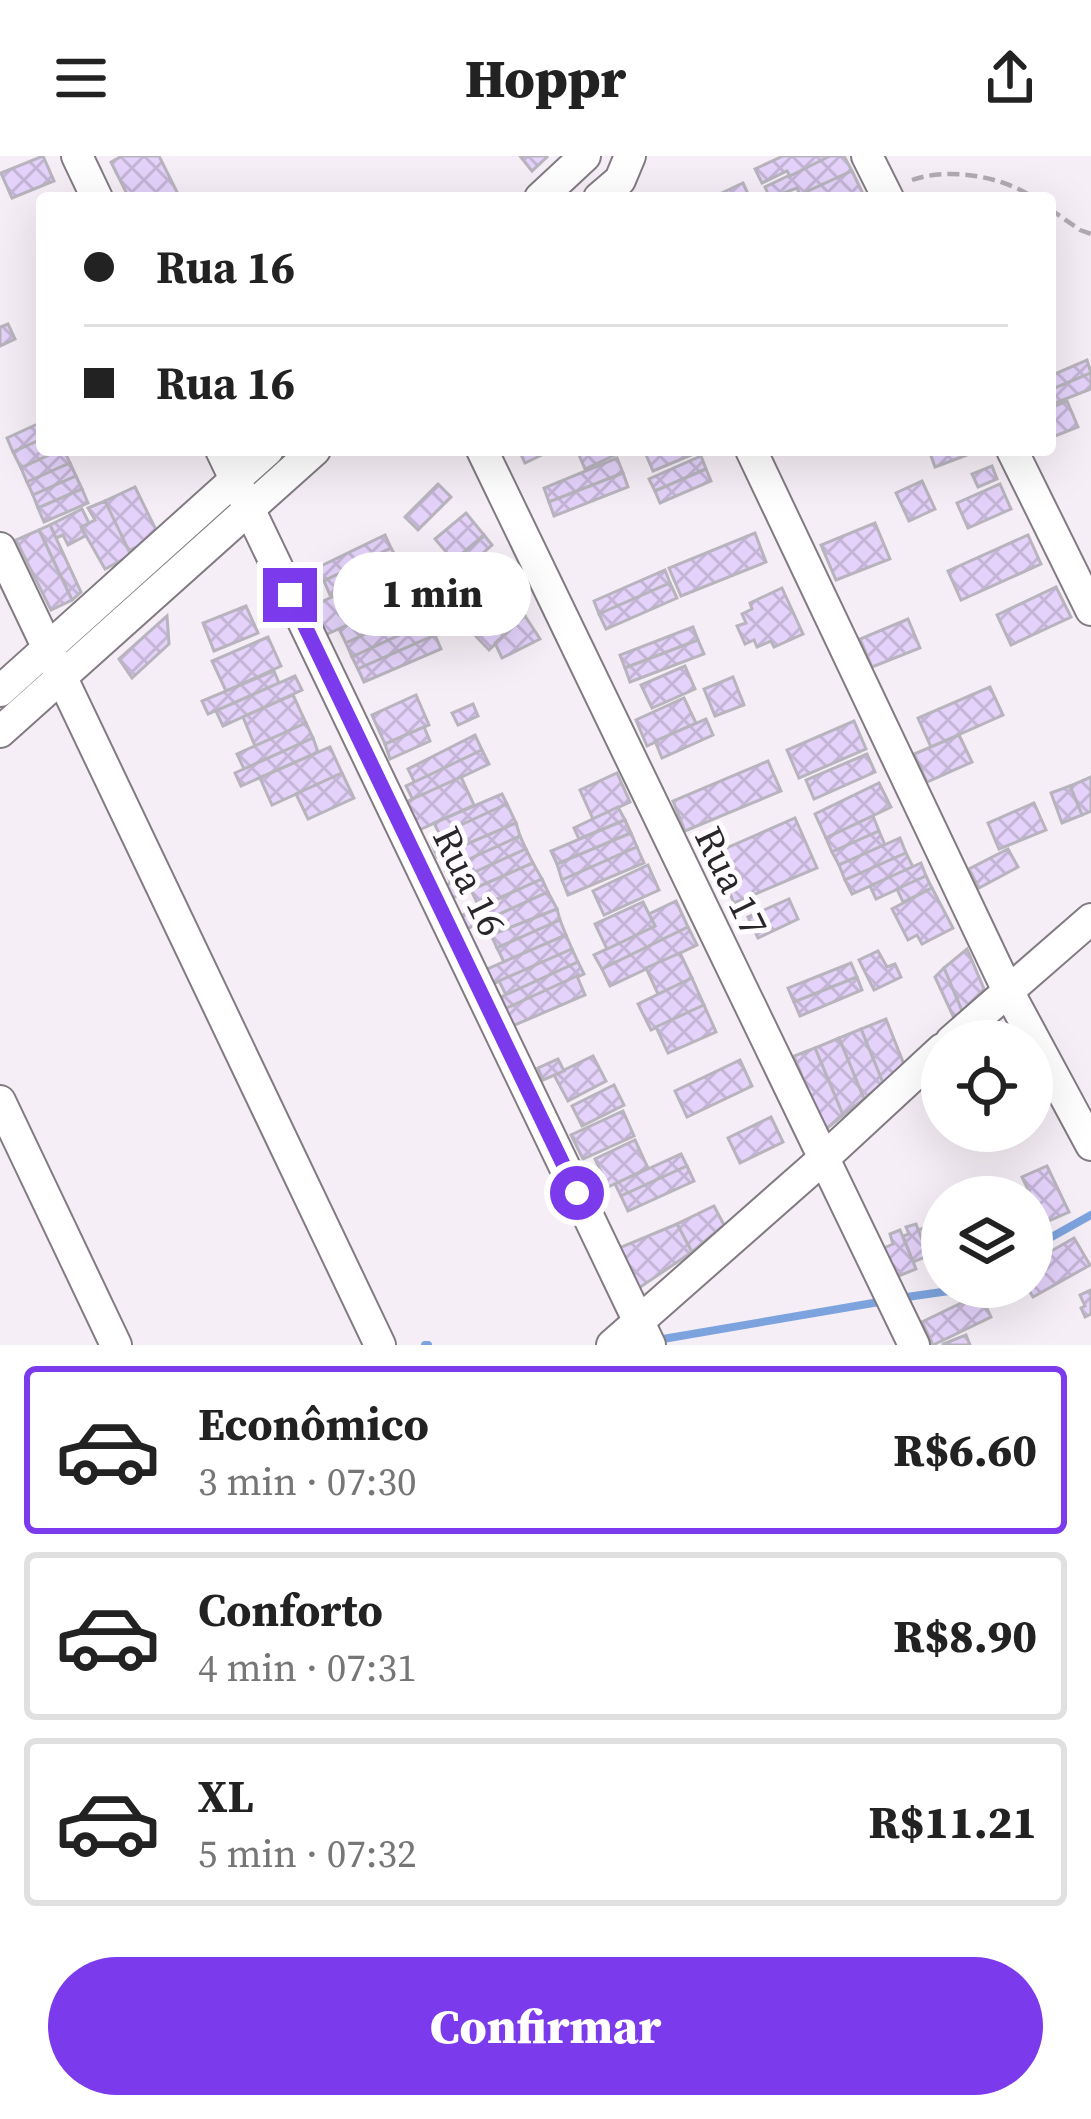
<!DOCTYPE html>
<html lang="pt">
<meta charset="utf-8">
<style>
:root{--surface:#fff;--page:#f2f2f2;--text:#222;--muted:#767676;--line:#e0e0e0;--accent:#7c3aed}
body{margin:0;font-family:"Source Serif 4",serif;background:var(--page);color:var(--text);height:100vh;display:flex;flex-direction:column;font-size:45px;white-space:nowrap}
*{box-sizing:border-box;margin:0}
p{font-size:39px;color:var(--muted)}
.icon{flex:none;width:66px;height:66px;fill:none;stroke:currentColor;stroke-width:2;stroke-linecap:round;stroke-linejoin:round}
.map{position:relative;height:1189px;overflow:hidden}
.side{display:flex;flex-direction:column;background:var(--surface);flex:1}
.side>*{flex:none}
.top-card{position:absolute;left:36px;top:36px;width:1020px;height:264px;border-radius:12px;box-shadow:0 12px 48px #0002;display:grid;align-content:center;height:264px;padding:0 48px;background:var(--surface)}
.controls{position:absolute;left:921px;top:864px;display:grid;gap:24px}
.controls a{display:grid;place-items:center;width:132px;height:132px;border-radius:50%;background:var(--surface);box-shadow:0 12px 48px #0002;font-size:60px}
.end{position:absolute;width:54px;height:54px;margin:-27px;border:15px solid #7c3aed;background:#fff;box-shadow:0 0 0 6px #fff}
.from{border-radius:50%}
.bubble{position:absolute;height:84px;border-radius:42px;background:var(--surface);box-shadow:0 12px 48px #0002;font-size:39px;font-weight:800;line-height:84px;text-align:center}
.top-card b{display:flex;align-items:center;gap:42px;height:114px;font-size:45px}
.top-card b+b{border-top:3px solid var(--line)}
.top-card i{width:30px;height:30px;background:var(--text)}
ul{padding:21px 0 0;list-style:none}
li{display:flex;align-items:center;gap:36px;height:168px;margin:0 24px 18px;padding:0 24px;border:6px solid var(--line);border-radius:12px}
li div{flex:1}
li b{display:block;font-size:45px}
li em{font-style:normal;font-weight:800}
li.on{border-color:var(--accent)}
li>.icon{width:108px;height:108px;stroke-width:1.5}
.primary-button{display:flex;gap:24px;margin-top:auto;padding:24px 48px}
.primary-button a{flex:1;height:138px;border-radius:72px;background:var(--accent);color:#fff;font-size:48px;font-weight:800;line-height:138px;text-align:center}
header{display:flex;justify-content:space-between;align-items:center;height:156px;padding:0 48px;background:var(--surface);font-size:54px;font-weight:800}
.map>svg:first-child{display:block}
.lines{fill:none;stroke-linecap:round;stroke-linejoin:round}
.stream{stroke:#7ca3de;stroke-width:8}
.building{fill:url(#building-cross-hatch);stroke:#b8b4bd;stroke-width:3}
.street-casing{stroke:#827b82;stroke-width:34}
.path{stroke:#b1aab1;stroke-width:4.5;stroke-dasharray:12 6;stroke-linecap:butt}
.street{stroke:#fff;stroke-width:30}
.route{stroke:#7c3aed;stroke-width:15}
.labels{text-anchor:middle;stroke-width:10;stroke-linejoin:round;paint-order:stroke}
.street-label{font-size:39px;fill:#2a272a;stroke:#fffdff}
</style>
<header><svg class="icon" aria-label="menu" viewBox="0 0 24 24"><path d="M4 6h16M4 12h16M4 18h16"/></svg>Hoppr<svg class="icon" aria-label="share" viewBox="0 0 24 24"><path d="M12 15V3M7 8l5-5 5 5M5 13v7h14v-7"/></svg></header>
<div class="map">
<svg width="1091" height="1189" viewBox="0 0 1091 1189">
<defs>
<pattern id="building-cross-hatch" width="8" height="8" patternUnits="userSpaceOnUse" patternTransform="scale(3)"><rect width="8" height="8" fill="#e4d2fa"/><path d="M0 0l8 8M0 8l8-8" fill="none" stroke="#c4b4d6"/></pattern>
</defs>
<rect width="100%" height="100%" fill="#f6eef6"/>
<g class="lines">
<g class="stream">
<polyline points="1032,1092 1091,1059"/>
<polyline points="900,1142 977,1131"/>
<polyline points="657,1184 885,1145"/>
<polyline points="425,1189 428,1189"/>
</g>
</g>
<g class="building">
<polygon points="43,0 54,25 12,42 1,17"/>
<polygon points="122,0 159,0 180,42 129,42 111,6"/>
<polygon points="520,0 546,0 547,1 532,15"/>
<polygon points="830,0 844,0 852,15 800,39 797,32 770,42 765,31"/>
<polygon points="830,0 790,20 787,15 762,27 755,13 783,0"/>
<polygon points="852,15 865,42 811,42 808,35"/>
<polygon points="743,27 749,40 745,42 711,42"/>
<polygon points="8,168 15,183 0,190 0,171"/>
<polygon points="1087,204 1091,217 1050,234 1050,220"/>
<polygon points="1091,217 1091,233 1050,249 1050,234"/>
<polygon points="1067,245 1078,271 1050,282 1050,252"/>
<polygon points="42,266 42,283 13,296 7,282"/>
<polygon points="42,283 42,294 60,294 21,312 13,296"/>
<polygon points="60,294 64,294 70,307 27,326 21,312"/>
<polygon points="519,294 552,294 525,307"/>
<polygon points="577,294 615,294 617,298 585,313"/>
<polygon points="644,294 703,294 653,315"/>
<polygon points="929,294 980,294 935,311"/>
<polygon points="701,300 706,313 655,335 649,323"/>
<polygon points="617,302 623,317 549,346 544,332"/>
<polygon points="70,307 76,320 33,339 27,326"/>
<polygon points="992,310 997,323 978,331 972,318"/>
<polygon points="706,313 711,325 660,347 655,335"/>
<polygon points="623,317 628,331 554,360 549,346"/>
<polygon points="76,320 82,333 38,352 33,339"/>
<polygon points="922,325 935,353 909,365 896,337"/>
<polygon points="438,328 451,341 418,374 405,361"/>
<polygon points="1000,328 1011,353 968,372 957,347"/>
<polygon points="135,331 159,380 128,395 105,345"/>
<polygon points="82,333 88,347 44,366 38,352"/>
<polygon points="105,345 131,399 105,413 81,371 95,364 88,352"/>
<polygon points="82,353 89,367 81,371 85,380 68,389 63,379 56,382 50,369"/>
<polygon points="466,357 484,379 454,405 435,383"/>
<polygon points="875,367 890,403 836,424 821,389"/>
<polygon points="50,369 81,436 72,444 39,374"/>
<polygon points="39,374 72,444 51,454 16,384"/>
<polygon points="755,377 766,406 681,440 669,412"/>
<polygon points="385,379 391,392 324,425 317,412"/>
<polygon points="484,379 492,389 440,435 430,425"/>
<polygon points="1028,379 1041,408 961,444 948,415"/>
<polygon points="391,392 399,406 330,439 324,425"/>
<polygon points="500,402 509,412 475,443 466,433"/>
<polygon points="509,412 522,425 478,463 467,450"/>
<polygon points="665,414 670,427 599,458 594,445"/>
<polygon points="670,427 677,442 606,473 599,458"/>
<polygon points="1056,431 1071,461 1011,489 997,459"/>
<polygon points="782,432 803,478 774,491 771,485 757,491 754,484 745,488 737,470 746,467 742,458 752,453 750,447"/>
<polygon points="415,438 422,452 346,487 339,473"/>
<polygon points="506,439 525,460 489,494 469,473"/>
<polygon points="334,440 347,469 325,479 311,451"/>
<polygon points="246,450 258,477 214,495 203,467"/>
<polygon points="422,452 428,466 352,501 346,487"/>
<polygon points="167,460 169,488 132,522 119,503"/>
<polygon points="525,460 540,483 502,502 495,487"/>
<polygon points="908,463 920,492 872,511 860,483"/>
<polygon points="428,466 435,479 358,513 352,501"/>
<polygon points="693,471 698,484 625,512 620,499"/>
<polygon points="435,479 441,493 364,526 358,513"/>
<polygon points="268,481 281,510 226,535 212,505"/>
<polygon points="698,484 704,498 630,526 625,512"/>
<polygon points="685,510 695,533 652,552 641,529"/>
<polygon points="274,515 279,527 208,558 202,545"/>
<polygon points="295,520 302,534 223,570 216,555"/>
<polygon points="733,521 744,549 715,560 704,533"/>
<polygon points="990,531 1003,559 931,591 918,562"/>
<polygon points="293,539 306,567 255,590 243,561"/>
<polygon points="416,539 429,569 385,588 372,559"/>
<polygon points="684,542 696,567 647,590 636,564"/>
<polygon points="473,548 478,560 458,569 452,557"/>
<polygon points="706,563 713,579 662,602 655,585"/>
<polygon points="854,565 866,593 799,622 787,594"/>
<polygon points="306,567 313,582 244,613 237,598"/>
<polygon points="424,571 430,585 390,603 385,588"/>
<polygon points="475,579 482,594 415,627 408,613"/>
<polygon points="959,579 972,606 927,626 914,598"/>
<polygon points="313,582 318,596 241,630 235,617"/>
<polygon points="330,591 342,617 272,649 260,622"/>
<polygon points="482,594 489,608 413,644 406,630"/>
<polygon points="867,598 875,616 814,643 806,624"/>
<polygon points="768,605 781,635 685,675 673,645"/>
<polygon points="342,617 354,642 308,663 296,638"/>
<polygon points="617,617 630,646 593,663 580,634"/>
<polygon points="461,621 474,649 417,675 404,647"/>
<polygon points="1091,621 1091,655 1082,659 1070,630"/>
<polygon points="879,627 891,651 826,682 815,658"/>
<polygon points="1070,630 1082,659 1062,667 1051,637"/>
<polygon points="502,638 507,648 440,679 434,667"/>
<polygon points="1034,647 1046,674 999,693 988,667"/>
<polygon points="507,648 516,667 437,701 430,683"/>
<polygon points="618,651 625,664 579,683 574,672"/>
<polygon points="873,660 879,675 832,696 826,682"/>
<polygon points="795,662 817,712 734,747 713,698"/>
<polygon points="625,664 631,677 557,708 551,695"/>
<polygon points="516,667 520,680 453,711 446,697"/>
<polygon points="879,675 885,689 839,709 832,696"/>
<polygon points="631,677 637,691 562,724 557,708"/>
<polygon points="520,680 526,693 451,727 445,714"/>
<polygon points="900,682 906,697 845,724 839,709"/>
<polygon points="637,691 644,707 568,739 562,724"/>
<polygon points="526,693 533,707 450,743 444,730"/>
<polygon points="1008,693 1018,711 979,732 969,713"/>
<polygon points="906,697 913,711 852,738 845,724"/>
<polygon points="533,707 542,723 479,751 471,734"/>
<polygon points="921,707 926,720 876,743 870,730"/>
<polygon points="648,709 659,734 604,759 593,735"/>
<polygon points="926,720 932,732 903,746 897,733"/>
<polygon points="542,723 548,736 462,775 456,762"/>
<polygon points="932,732 953,772 922,788 917,779 908,784 892,753"/>
<polygon points="548,736 557,753 484,782 478,768"/>
<polygon points="789,743 798,763 758,782 748,761"/>
<polygon points="676,745 688,771 602,813 594,799 655,770 649,758"/>
<polygon points="643,746 655,770 607,793 595,768"/>
<polygon points="557,753 560,764 497,792 491,779"/>
<polygon points="560,764 566,779 504,806 497,792"/>
<polygon points="688,771 697,789 610,830 602,813"/>
<polygon points="566,779 572,793 493,828 487,813"/>
<polygon points="572,793 578,806 506,839 499,825"/>
<polygon points="967,793 984,833 962,855 944,812"/>
<polygon points="878,795 887,811 895,808 901,821 874,834 859,804"/>
<polygon points="680,797 692,822 658,838 646,812"/>
<polygon points="578,806 584,818 506,853 501,841"/>
<polygon points="851,807 857,821 794,846 788,832"/>
<polygon points="944,812 962,855 954,862 935,821"/>
<polygon points="577,820 585,839 510,871 502,854"/>
<polygon points="857,821 862,834 800,860 794,846"/>
<polygon points="692,822 704,849 651,874 638,848"/>
<polygon points="704,849 716,876 668,897 656,871"/>
<polygon points="886,863 905,911 883,927 861,873"/>
<polygon points="861,873 883,927 864,943 839,882"/>
<polygon points="839,882 864,943 843,959 815,892"/>
<polygon points="815,892 843,959 824,975 794,900"/>
<polygon points="593,900 606,925 568,945 554,919"/>
<polygon points="558,903 564,915 543,924 538,912"/>
<polygon points="740,904 752,930 687,961 675,935"/>
<polygon points="614,929 624,949 582,970 572,950"/>
<polygon points="623,955 634,980 583,1003 571,979"/>
<polygon points="771,961 783,986 740,1007 728,982"/>
<polygon points="635,984 648,1012 608,1031 595,1003"/>
<polygon points="681,998 687,1010 621,1040 615,1028"/>
<polygon points="687,1010 694,1025 628,1055 621,1040"/>
<polygon points="1047,1010 1069,1056 1044,1067 1022,1021"/>
<polygon points="714,1050 724,1069 692,1096 677,1068"/>
<polygon points="937,1060 942,1075 942,1106 932,1110 918,1074 930,1070 928,1064"/>
<polygon points="677,1068 692,1096 636,1134 619,1092"/>
<polygon points="916,1068 928,1100 913,1106 903,1080 909,1078 906,1071"/>
<polygon points="900,1074 916,1113 896,1121 884,1092 893,1088 890,1078"/>
<polygon points="1074,1082 1090,1109 1033,1141 1027,1131 1032,1131 1032,1106"/>
<polygon points="1091,1134 1091,1158 1085,1161 1081,1152 1085,1150 1080,1139"/>
<polygon points="980,1138 991,1161 933,1189 922,1166"/>
<polygon points="966,1179 970,1189 943,1189 943,1188"/>
</g>
<g class="lines">
<g class="street-casing">
<g id="street">
<polyline points="77,0 97,42"/>
<polyline points="867,0 888,42"/>
<polyline points="540,42 585,0"/>
<polyline points="599,42 620,24 630,0"/>
<polyline points="221,294 650,1189"/>
<polyline points="482,294 914,1189"/>
<polyline points="751,294 1007,833 1091,989"/>
<polyline points="1012,294 1091,454"/>
<polyline points="0,392 380,1189"/>
<polyline points="0,535 268,294"/>
<polyline points="0,576 315,294"/>
<polyline points="951,885 1091,763"/>
<polyline points="0,945 116,1189"/>
<polyline points="612,1189 823,1003 942,893"/>
</g>
</g>
<g class="path">
<path d="M912 24C949 11 1002 20 1034 42"/>
<polyline points="1050,53 1080,74 1091,78"/>
</g>
<use href="#street" class="street"/>
</g>
<g class="lines">
<polyline class="route" points="290,439 577,1037"/>
</g>
<g class="labels">
<g class="street-label">
<text transform="translate(470 725) rotate(64)" y="14">Rua 16</text>
<text transform="translate(732 725) rotate(64)" y="14">Rua 17</text>
</g>
</g>
</svg>
<div class="controls">
<a><svg class="icon" aria-label="locate" viewBox="0 0 24 24"><circle cx="12" cy="12" r="6"/><path d="M12 2v4M12 18v4M2 12h4M18 12h4"/></svg></a>
<a><svg class="icon" aria-label="layers" viewBox="0 0 24 24"><path d="M12 4l9 5-9 5-9-5zM3 14l9 5 9-5"/></svg></a>
</div>
<i class="end from" style="left:577px;top:1037px"></i>
<i class="end" style="left:290px;top:439px"></i>
<div class="bubble" style="left:333px;top:396px;width:198px">1 min</div>
<div class="top-card">
<b><i class="from"></i>Rua 16</b>
<b><i></i>Rua 16</b>
</div>
</div>
<section class="side">
<ul>
<li class="on"><svg class="icon" aria-label="car" viewBox="0 0 24 24"><path d="M5 17H2v-5l4-1 3-4h7l3 4 3 1v5h-3M9 17h6M6 11h13"/><circle cx="7" cy="17" r="2"/><circle cx="17" cy="17" r="2"/></svg><div><b>Econômico</b><p>3 min · 07:30</p></div><em>R$6.60</em></li>
<li><svg class="icon" aria-label="car" viewBox="0 0 24 24"><path d="M5 17H2v-5l4-1 3-4h7l3 4 3 1v5h-3M9 17h6M6 11h13"/><circle cx="7" cy="17" r="2"/><circle cx="17" cy="17" r="2"/></svg><div><b>Conforto</b><p>4 min · 07:31</p></div><em>R$8.90</em></li>
<li><svg class="icon" aria-label="car" viewBox="0 0 24 24"><path d="M5 17H2v-5l4-1 3-4h7l3 4 3 1v5h-3M9 17h6M6 11h13"/><circle cx="7" cy="17" r="2"/><circle cx="17" cy="17" r="2"/></svg><div><b>XL</b><p>5 min · 07:32</p></div><em>R$11.21</em></li>
</ul>
<div class="primary-button"><a>Confirmar</a></div>
</section>
